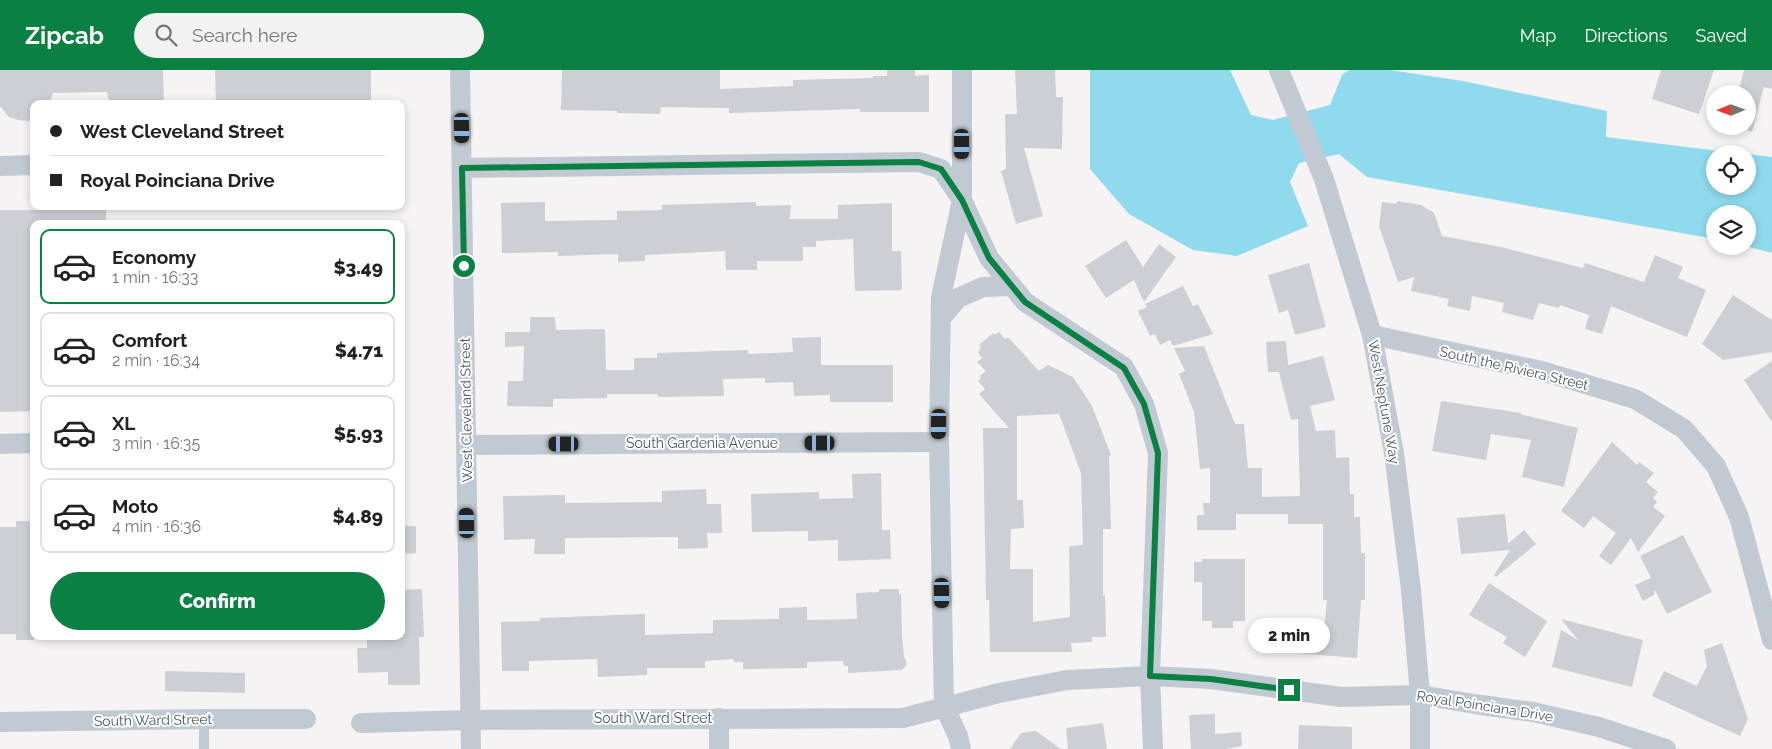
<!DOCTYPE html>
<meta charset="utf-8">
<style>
:root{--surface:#fff;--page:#f2f2f2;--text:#222;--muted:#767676;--line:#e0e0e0;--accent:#0b8043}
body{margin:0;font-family:Raleway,sans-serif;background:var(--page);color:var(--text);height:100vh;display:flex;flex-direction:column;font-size:19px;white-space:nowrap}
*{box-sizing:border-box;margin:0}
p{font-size:16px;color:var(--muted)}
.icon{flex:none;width:28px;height:28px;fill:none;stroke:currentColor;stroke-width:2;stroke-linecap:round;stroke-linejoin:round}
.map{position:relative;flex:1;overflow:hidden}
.details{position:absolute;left:30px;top:150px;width:375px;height:420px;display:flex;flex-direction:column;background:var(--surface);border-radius:10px;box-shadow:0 2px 8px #0003}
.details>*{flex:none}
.banner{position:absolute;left:30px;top:30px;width:375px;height:110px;border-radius:10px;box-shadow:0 2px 8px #0003;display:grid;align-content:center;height:110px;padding:0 20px;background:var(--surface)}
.needle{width:32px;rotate:269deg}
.buttons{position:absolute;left:1706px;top:15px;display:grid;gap:10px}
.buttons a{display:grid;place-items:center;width:50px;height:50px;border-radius:50%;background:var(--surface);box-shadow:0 2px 8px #0003;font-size:25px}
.end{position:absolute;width:22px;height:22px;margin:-11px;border:6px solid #0b8043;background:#fff;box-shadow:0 0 0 2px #fff}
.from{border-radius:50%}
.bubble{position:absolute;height:35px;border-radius:18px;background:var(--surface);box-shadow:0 2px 8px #0003;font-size:16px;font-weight:800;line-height:35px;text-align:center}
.car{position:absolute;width:15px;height:30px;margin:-15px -8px;border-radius:6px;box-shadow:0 0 4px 1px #0007;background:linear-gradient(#222 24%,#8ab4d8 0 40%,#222 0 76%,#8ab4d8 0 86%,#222 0)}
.banner b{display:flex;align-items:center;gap:18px;height:48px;font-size:19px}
.banner b+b{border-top:1px solid var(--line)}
.banner i{width:12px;height:12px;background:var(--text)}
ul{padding:9px 0 0;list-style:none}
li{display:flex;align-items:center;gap:15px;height:75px;margin:0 10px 8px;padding:0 10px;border:2px solid var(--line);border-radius:10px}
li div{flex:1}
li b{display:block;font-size:19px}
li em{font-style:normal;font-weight:800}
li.current{border-color:var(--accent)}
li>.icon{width:45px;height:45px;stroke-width:1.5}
.cta{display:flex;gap:10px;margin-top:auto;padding:10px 20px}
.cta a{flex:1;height:58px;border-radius:30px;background:var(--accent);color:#fff;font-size:20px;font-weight:800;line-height:58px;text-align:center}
header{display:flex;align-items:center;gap:30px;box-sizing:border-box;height:70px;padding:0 25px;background:var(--accent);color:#fff}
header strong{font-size:24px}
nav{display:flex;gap:28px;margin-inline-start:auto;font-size:18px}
.search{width:350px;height:45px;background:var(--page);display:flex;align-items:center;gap:12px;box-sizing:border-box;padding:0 18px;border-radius:28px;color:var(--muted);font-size:19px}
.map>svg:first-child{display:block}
.water{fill:#90daee}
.building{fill:#cdcfd5;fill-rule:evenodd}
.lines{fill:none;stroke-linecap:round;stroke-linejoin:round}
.service{stroke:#c1cad2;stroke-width:10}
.minor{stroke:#c1cad2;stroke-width:20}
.route{stroke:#0b8043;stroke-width:6}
.labels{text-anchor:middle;stroke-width:4;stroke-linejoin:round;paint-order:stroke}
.street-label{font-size:14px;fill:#4a5661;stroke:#fff}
</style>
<header>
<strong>Zipcab</strong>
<div class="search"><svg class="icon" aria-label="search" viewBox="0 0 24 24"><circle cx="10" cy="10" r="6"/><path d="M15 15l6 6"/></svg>Search here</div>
<nav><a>Map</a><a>Directions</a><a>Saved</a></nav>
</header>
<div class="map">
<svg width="1772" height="679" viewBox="0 0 1772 679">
<rect width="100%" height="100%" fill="#f5f3f3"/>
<polygon class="water" points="1090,0 1230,0 1251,45 1273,50 1330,35 1342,5 1349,0 1390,0 1463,11 1607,41 1606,67 1743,84 1715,84 1715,116 1748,116 1748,84 1772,87 1772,183 1746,176 1748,176 1748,144 1715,144 1715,169 1367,107 1339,84 1299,93 1290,112 1308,156 1237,186 1193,180 1129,144 1090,99"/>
<g class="building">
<polygon points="0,0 163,0 164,34 110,34 107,22 53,23 49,34 34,34 34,48 28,51 18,50 9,47 0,36"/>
<polygon points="215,0 371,0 371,34 216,34"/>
<polygon points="562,0 720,0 720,19 793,16 793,10 873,8 873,6 887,6 887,0 915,0 915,6 929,5 929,42 860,42 860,39 729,43 729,38 661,37 660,44 617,43 617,41 561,40"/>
<polygon points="1015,0 1055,0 1056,27 1063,27 1062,79 1024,78 1043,146 1016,154 1001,101 1006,99 1005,44 1017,44"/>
<polygon points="1661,0 1714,0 1699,44 1652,29"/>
<polygon points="1744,0 1772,0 1772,19 1764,17 1752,62 1748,61 1748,24 1738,24"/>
<polygon points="1397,131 1421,135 1434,143 1442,166 1501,177 1583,198 1585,193 1644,212 1655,185 1683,197 1678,208 1706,220 1687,267 1611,236 1602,264 1585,259 1589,245 1560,235 1559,238 1539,233 1533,250 1502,242 1504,233 1472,226 1470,241 1447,236 1449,229 1411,221 1414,207 1398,212 1379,156 1382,132 1396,134"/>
<polygon points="545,132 545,151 617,150 617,141 662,140 662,135 756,132 756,136 791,135 790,149 838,149 838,135 892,133 892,181 901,181 902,220 855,221 853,169 816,171 816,177 803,177 803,191 757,191 757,200 726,200 725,181 645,185 645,191 618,192 618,184 558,186 558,182 502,183 501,133"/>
<polygon points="0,140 106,140 106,154 34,154 34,341 0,342"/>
<polygon points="1126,170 1143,197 1159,174 1176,187 1144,232 1134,210 1106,228 1085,196"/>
<polygon points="1309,193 1326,257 1295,265 1288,240 1279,243 1268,205"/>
<polygon points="1183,216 1193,236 1198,234 1213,264 1173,276 1170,270 1160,275 1155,264 1150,266 1138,241 1147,237 1145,234"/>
<polygon points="1733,225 1772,250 1772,282 1723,290 1702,274"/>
<polygon points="530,247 555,247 556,260 605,259 606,300 634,300 634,288 657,288 657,283 748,280 748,284 793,282 792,268 821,267 821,295 893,295 893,332 830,332 830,325 794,326 793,312 765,313 765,308 723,309 724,326 658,327 657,324 607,324 607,328 553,329 553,337 507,336 508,311 523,311 524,276 505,277 505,262 530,262"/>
<path d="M999 262 1005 269 1008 267 1039 301 1048 295 1073 307 1092 336 1111 385 1109 386 1111 459H1103V526L1105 525 1106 567H1092V572L1071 573 1072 582H990L989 530H986L983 358H1009L979 324 985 319 978 311 981 308 980 306 986 301 977 292 982 288 978 282 981 277 979 275 993 263 994 265ZM1059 344 1081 403 1083 475 1069 476 1070 547 1033 552V499H1010L1011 459 1024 458 1023 430H1017V346Z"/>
<polygon points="1286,271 1288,295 1323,286 1335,330 1310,336 1316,361 1335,360 1336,388 1349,387 1350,424 1354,424 1354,447 1360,447 1361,483 1365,483 1365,530 1361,530 1357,588 1295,583 1297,559 1324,561 1327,530 1323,530 1323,454 1288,454 1288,444 1236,444 1236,460 1197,460 1197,445 1204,445 1203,433 1210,433 1210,398 1200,399 1194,342 1179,304 1185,301 1174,278 1204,276 1235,354 1244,354 1248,398 1262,398 1262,427 1300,426 1298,349 1291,350 1279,302 1268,302 1266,272"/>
<polygon points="1772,291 1772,352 1744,310"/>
<polygon points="1441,331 1521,343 1520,344 1578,358 1564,417 1522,407 1531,370 1491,364 1486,390 1432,381"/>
<polygon points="1612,372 1637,395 1639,392 1654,403 1646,412 1658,422 1653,428 1657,432 1653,437 1665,446 1638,482 1631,468 1611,495 1599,486 1616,463 1593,446 1584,458 1561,441"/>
<polygon points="881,403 882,460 890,460 891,489 838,491 838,470 808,471 808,461 752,462 751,424 819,422 819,429 853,428 852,404"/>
<polygon points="706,419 707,434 721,434 722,463 707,463 708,478 678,479 678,467 565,468 565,484 534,484 535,469 504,470 503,426 565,425 565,433 662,432 662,421"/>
<polygon points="1505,444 1508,474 1524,460 1536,474 1496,507 1494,505 1510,480 1461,484 1457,448"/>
<polygon points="16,451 34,451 34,570 16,570 16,564 0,564 0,457 16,457"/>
<polygon points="401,456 416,456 416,483 401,484"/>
<polygon points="1683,465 1712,522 1667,544 1655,520 1654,525 1643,531 1635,515 1651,508 1640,486"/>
<polygon points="1202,489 1245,489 1245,551 1233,551 1233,558 1212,558 1212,551 1202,551 1202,512 1194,512 1194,492 1202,492"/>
<polygon points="1489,513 1547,551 1525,587 1503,573 1507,567 1469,545"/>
<polygon points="422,519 424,567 419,567 420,615 388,615 388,602 358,603 357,578 367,578 367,566 401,566 401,520"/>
<polygon points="879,519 899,519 899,524 901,524 902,565 904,587 906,590 906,595 902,600 848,603 848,596 844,596 843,591 807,592 807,598 743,599 743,592 734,592 734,589 705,591 705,598 647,598 647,605 598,607 597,589 529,591 529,601 502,601 501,552 540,551 540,548 645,544 645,565 713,563 713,550 779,549 779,538 807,537 807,550 857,549 856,523 879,522"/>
<polygon points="1561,549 1643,570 1632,617 1552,597 1561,560 1578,570"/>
<polygon points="1722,573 1748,649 1740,666 1652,626 1664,601 1697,616 1707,596 1704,580"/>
<polygon points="165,601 245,603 245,623 165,621"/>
<polygon points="1215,644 1215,664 1241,662 1242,676 1226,679 1191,679 1189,645"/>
<polygon points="1103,653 1107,679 1068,679 1066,658"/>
<polygon points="1299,655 1352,657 1352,679 1298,679"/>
<polygon points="1036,661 1061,679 1010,679 1021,663"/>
</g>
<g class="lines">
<polyline class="service" points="204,649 204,679"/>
<g class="minor">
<polyline points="460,0 471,679"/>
<polyline points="1279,0 1324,109 1372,265 1394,383 1411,520 1420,625 1420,679"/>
<polyline points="0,96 34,95"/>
<polyline points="462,98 919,92 941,99 962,130 989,188 1025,232 1124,297 1144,334 1158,383 1150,606 1153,679"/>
<polyline points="941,248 958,228 983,217 1012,216"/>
<polyline points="1372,265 1542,301 1635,329 1684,359 1716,396 1739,447 1772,570"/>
<polyline points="0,374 34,373"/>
<polyline points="466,375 939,372"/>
<polyline points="719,648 719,679"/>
<polyline points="0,652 209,649 306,649"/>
<polyline points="361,653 471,650 903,648 999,623 1067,610 1150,606 1211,609 1341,627 1420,625 1481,635 1533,642 1599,657 1666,679"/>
<polyline points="961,679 958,666 944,636 939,372 941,227 962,130 962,0"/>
</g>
</g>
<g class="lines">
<polyline class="route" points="464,196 462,98 919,92 941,99 962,130 989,188 1025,232 1124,298 1144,334 1158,383 1150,606 1211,609 1289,620"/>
</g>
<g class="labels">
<g class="street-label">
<text transform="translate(1514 298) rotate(13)" y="5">South the Riviera Street</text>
<text transform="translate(1384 332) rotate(80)" y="5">West Neptune Way</text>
<text transform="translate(466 340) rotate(-91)" y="5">West Cleveland Street</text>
<text x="702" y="378">South Gardenia Avenue</text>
<text transform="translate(1485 636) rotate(9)" y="5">Royal Poinciana Drive</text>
<text x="653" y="653">South Ward Street</text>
<text transform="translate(153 650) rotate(-1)" y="5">South Ward Street</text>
</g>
</g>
</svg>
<div class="buttons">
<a><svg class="needle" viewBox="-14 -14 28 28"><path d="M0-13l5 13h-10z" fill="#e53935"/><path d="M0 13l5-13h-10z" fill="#767676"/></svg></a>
<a><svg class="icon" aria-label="locate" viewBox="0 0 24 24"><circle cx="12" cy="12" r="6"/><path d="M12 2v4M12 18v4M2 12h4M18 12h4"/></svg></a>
<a><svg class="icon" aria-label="layers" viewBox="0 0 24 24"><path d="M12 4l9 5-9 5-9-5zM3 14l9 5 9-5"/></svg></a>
</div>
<i class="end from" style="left:464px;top:196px"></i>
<i class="end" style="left:1289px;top:620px"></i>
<div class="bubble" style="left:1248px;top:548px;width:82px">2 min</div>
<i class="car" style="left:462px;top:58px;rotate:179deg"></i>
<i class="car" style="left:962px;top:74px;rotate:180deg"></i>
<i class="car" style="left:939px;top:354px;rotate:181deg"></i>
<i class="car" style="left:820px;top:373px;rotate:270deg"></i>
<i class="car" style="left:564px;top:374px;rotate:270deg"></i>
<i class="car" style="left:467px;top:453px;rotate:359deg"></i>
<i class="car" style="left:942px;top:523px;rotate:179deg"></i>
<div class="banner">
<b><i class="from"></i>West Cleveland Street</b>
<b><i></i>Royal Poinciana Drive</b>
</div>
<section class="details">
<ul>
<li class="current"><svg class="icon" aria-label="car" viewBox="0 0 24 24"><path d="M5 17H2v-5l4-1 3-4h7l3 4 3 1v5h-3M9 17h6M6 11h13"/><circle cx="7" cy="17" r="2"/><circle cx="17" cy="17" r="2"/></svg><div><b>Economy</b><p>1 min · 16:33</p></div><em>$3.49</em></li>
<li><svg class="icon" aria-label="car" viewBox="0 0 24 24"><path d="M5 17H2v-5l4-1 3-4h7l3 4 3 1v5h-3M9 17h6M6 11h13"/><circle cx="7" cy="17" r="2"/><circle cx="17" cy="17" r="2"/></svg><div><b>Comfort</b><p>2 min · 16:34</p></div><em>$4.71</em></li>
<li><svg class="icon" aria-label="car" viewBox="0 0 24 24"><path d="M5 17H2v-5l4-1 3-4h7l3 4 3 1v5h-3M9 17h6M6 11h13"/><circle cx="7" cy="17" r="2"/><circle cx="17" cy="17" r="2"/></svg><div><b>XL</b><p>3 min · 16:35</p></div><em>$5.93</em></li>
<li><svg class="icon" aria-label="car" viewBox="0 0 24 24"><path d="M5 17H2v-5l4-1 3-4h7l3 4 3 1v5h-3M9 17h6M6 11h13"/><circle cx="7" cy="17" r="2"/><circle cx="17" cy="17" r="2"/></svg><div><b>Moto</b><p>4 min · 16:36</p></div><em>$4.89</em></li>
</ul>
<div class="cta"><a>Confirm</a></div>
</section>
</div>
